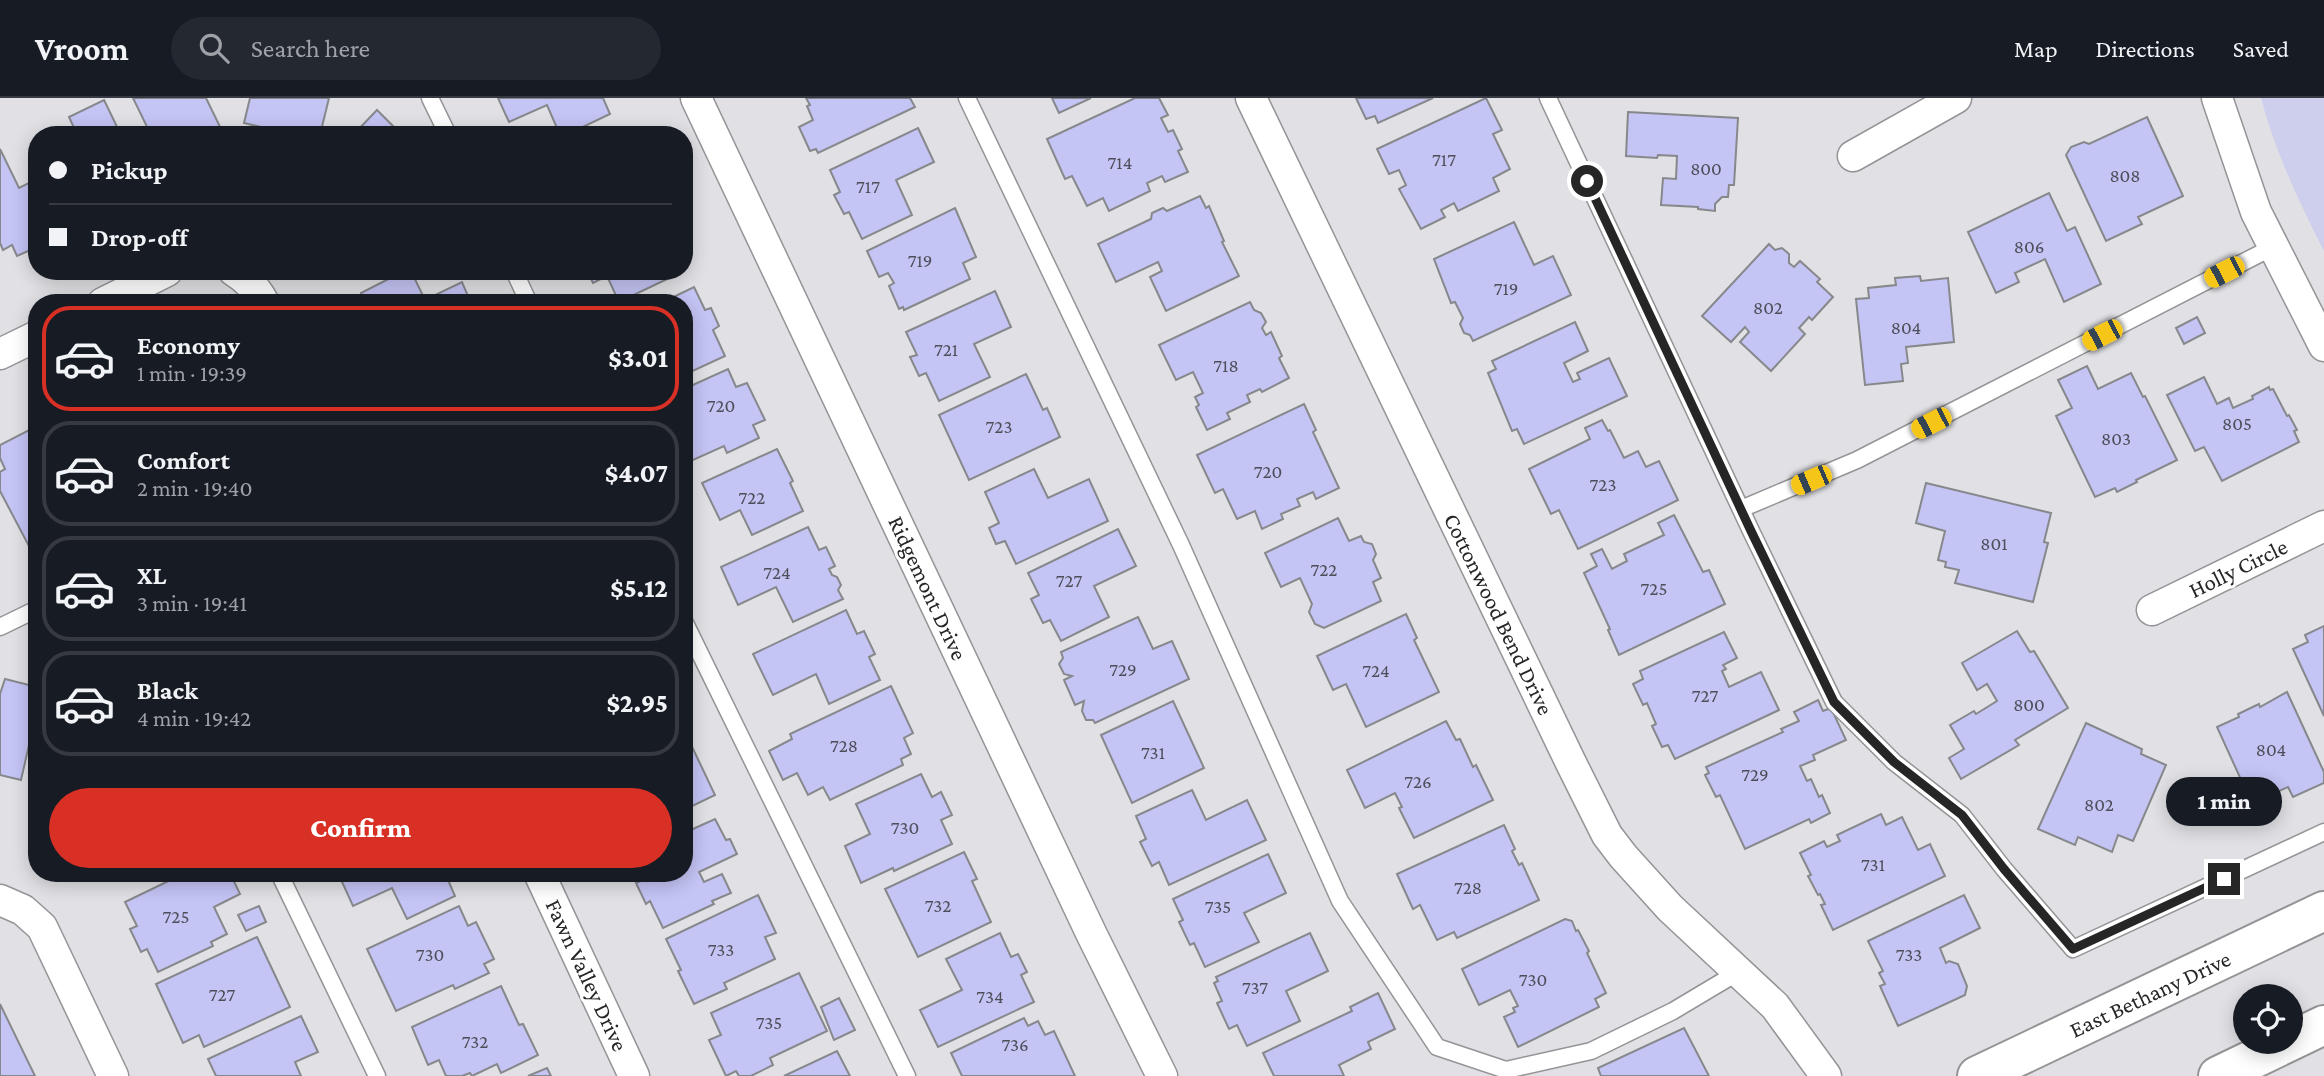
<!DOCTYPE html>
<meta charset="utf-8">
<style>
:root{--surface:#171b24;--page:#242831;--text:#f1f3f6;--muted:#9ea1a6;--line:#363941;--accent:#d93025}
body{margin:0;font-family:"Crimson Pro",serif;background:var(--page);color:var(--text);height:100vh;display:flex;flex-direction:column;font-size:26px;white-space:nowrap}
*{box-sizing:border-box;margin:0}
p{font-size:23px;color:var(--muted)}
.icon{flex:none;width:38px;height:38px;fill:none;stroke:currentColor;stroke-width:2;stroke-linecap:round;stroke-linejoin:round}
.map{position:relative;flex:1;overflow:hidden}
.panel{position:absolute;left:28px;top:196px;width:665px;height:588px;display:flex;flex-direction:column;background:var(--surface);border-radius:28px;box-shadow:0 4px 18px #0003}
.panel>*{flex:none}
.top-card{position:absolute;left:28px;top:28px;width:665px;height:154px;border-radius:28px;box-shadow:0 4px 18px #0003;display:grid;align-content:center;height:154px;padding:0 21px;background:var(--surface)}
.buttons{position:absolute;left:2233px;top:886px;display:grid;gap:14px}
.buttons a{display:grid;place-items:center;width:70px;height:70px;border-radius:50%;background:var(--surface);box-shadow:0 4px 18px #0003;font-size:35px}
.end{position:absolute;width:32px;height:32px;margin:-16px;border:9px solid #262627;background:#fff;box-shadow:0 0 0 4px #fff}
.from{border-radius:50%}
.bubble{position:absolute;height:49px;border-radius:24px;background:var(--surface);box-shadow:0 4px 18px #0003;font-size:23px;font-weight:800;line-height:49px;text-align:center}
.car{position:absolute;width:21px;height:42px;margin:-21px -10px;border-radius:9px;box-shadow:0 0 5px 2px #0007;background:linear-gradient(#f5c518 24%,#345 0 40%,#f5c518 0 76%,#345 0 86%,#f5c518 0)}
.top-card b{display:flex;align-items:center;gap:24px;height:66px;font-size:26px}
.top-card b+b{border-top:2px solid var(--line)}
.top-card i{width:18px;height:18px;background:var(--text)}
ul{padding:12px 0 0;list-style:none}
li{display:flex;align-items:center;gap:21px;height:105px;margin:0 14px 10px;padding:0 7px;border:4px solid var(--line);border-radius:28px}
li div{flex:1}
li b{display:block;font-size:26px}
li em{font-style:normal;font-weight:800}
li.on{border-color:var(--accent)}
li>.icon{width:63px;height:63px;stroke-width:1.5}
.primary-button{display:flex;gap:14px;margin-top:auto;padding:14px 21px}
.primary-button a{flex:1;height:80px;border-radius:42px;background:var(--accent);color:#fff;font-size:28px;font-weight:800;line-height:80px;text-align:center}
header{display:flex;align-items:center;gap:42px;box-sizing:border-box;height:98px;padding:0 35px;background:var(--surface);border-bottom:2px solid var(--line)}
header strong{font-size:33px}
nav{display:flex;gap:38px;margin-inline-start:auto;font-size:24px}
.search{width:490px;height:63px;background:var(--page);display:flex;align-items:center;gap:18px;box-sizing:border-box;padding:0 24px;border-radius:38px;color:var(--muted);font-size:26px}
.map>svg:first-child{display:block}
.green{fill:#ceceed}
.building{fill:#c4c4f5;stroke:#87888b;stroke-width:2}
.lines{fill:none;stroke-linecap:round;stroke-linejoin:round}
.lane-casing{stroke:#949497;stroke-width:19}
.street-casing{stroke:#949497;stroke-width:33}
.secondary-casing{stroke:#949497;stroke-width:42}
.lane{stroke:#fff;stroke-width:16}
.street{stroke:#fff;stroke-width:30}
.secondary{stroke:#fff;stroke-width:38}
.route{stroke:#262627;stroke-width:9}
.labels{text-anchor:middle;stroke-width:6;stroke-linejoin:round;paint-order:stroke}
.number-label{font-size:19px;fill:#4e4e5a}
.street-label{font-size:23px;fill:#262627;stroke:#fff}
</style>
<header>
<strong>Vroom</strong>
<div class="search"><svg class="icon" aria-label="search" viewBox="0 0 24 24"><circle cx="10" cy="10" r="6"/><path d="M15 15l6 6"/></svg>Search here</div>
<nav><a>Map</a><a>Directions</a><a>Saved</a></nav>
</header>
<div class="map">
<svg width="2324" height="978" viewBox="0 0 2324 978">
<rect width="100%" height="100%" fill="#e1e1e5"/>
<path class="green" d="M2261 0H2324V153C2299 104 2275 54 2261 0Z"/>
<g class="building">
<polygon points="133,0 206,0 224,37 151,37"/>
<polygon points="250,0 329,0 320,37 291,35 291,37 276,37 268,35 269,31 244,25"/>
<polygon points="498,0 603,0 610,16 566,37 560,37 547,7 509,24"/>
<polygon points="806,0 910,0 915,9 818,55 816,51 810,53 799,29 813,22 807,8 810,7"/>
<polygon points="1052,0 1091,0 1059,15"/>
<polygon points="1135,0 1159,0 1168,17 1161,20 1168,34 1173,32 1182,51 1178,53 1188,74 1165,84 1162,78 1147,85 1150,93 1109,113 1103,100 1087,108 1072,78 1065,81 1047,41"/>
<polygon points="1356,0 1433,0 1378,25 1375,18 1366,21"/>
<polygon points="1486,0 1502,32 1493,36 1510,71 1493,80 1499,93 1458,113 1454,105 1441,112 1445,119 1421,131 1399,91 1406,87 1399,72 1389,76 1377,51"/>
<polygon points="104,2 121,37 64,37 75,32 69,19"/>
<polygon points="377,12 402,37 353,37"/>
<polygon points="1628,14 1738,20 1734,87 1729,87 1728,99 1722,99 1715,106 1715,113 1698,111 1698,109 1661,107 1663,80 1676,81 1677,58 1658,57 1657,60 1626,58"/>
<polygon points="2147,19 2183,98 2138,119 2142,126 2106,143 2066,57 2071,49 2084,44 2089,46"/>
<polygon points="623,29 627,37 607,37"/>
<polygon points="918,30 934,64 896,82 912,117 862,141 849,114 844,116 834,97 840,94 830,72"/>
<polygon points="0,51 19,90 37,81 37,149 17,158 12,147 3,152 0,145"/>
<polygon points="2049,95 2067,133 2075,129 2101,186 2064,204 2045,161 2015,175 2019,184 1996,195 1968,134"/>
<polygon points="1200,98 1206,110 1209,108 1224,143 1222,144 1239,178 1166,213 1150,179 1162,173 1158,164 1116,184 1098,146 1151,121 1152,115 1163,110 1167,113"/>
<polygon points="955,110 976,159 963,165 970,181 904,212 903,209 899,211 889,188 894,185 888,175 879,179 867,153"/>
<polygon points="1514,124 1534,167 1553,158 1571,197 1473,243 1470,237 1464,235 1460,226 1463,220 1455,204 1451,205 1434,161"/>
<polygon points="1769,146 1775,152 1782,150 1789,156 1789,165 1794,169 1800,163 1820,181 1817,184 1833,199 1812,222 1809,219 1799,230 1805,236 1771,273 1740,244 1749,234 1745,229 1731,244 1702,218"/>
<polygon points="404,173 411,173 425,202 462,184 471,205 365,205 361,195"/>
<polygon points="587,173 684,173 619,204 607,178 593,185"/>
<polygon points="1920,178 1921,183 1948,180 1954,244 1906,249 1908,265 1901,266 1903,283 1865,287 1856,201 1869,200 1868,190 1896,187 1895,180"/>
<polygon points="694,189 705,212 711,210 719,228 713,232 725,258 684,277 684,205 661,205"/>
<polygon points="995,193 1011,229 974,246 990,279 939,303 926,275 919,278 910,259 917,257 906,234"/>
<polygon points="1250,204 1254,212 1261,215 1266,224 1262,230 1266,237 1271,234 1282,258 1279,260 1289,280 1262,294 1260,291 1247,297 1250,304 1227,315 1230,321 1207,332 1196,309 1199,307 1195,299 1203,295 1193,274 1176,282 1159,247"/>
<polygon points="2197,219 2205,235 2184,246 2176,230"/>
<polygon points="1575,224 1588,253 1564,265 1573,284 1580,281 1577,275 1609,260 1627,298 1524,346 1517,331 1512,333 1488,275 1496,271 1492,263"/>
<polygon points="2087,268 2098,291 2131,275 2143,299 2145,298 2177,362 2136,382 2137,384 2117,394 2115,390 2095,399 2056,318 2072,310 2058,282"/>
<polygon points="728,271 736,289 747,285 765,322 753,327 759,340 727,355 724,348 684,366 684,291"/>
<polygon points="1026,276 1043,312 1047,310 1060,339 969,382 939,317"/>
<polygon points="2204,279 2217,306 2229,300 2233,310 2253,301 2252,298 2269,289 2270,292 2273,291 2287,318 2289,317 2297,332 2294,333 2299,344 2222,383 2204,349 2195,353 2167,297"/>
<polygon points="1304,306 1316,332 1313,334 1339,390 1316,401 1313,394 1297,401 1300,408 1281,416 1283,421 1262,431 1255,413 1237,421 1223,391 1215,395 1197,357"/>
<polygon points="1602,322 1608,333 1610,332 1624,360 1638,353 1646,369 1659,363 1678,402 1578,451 1559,412 1551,416 1529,371 1590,341 1585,330"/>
<polygon points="33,330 37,337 37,449 31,452 0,393 0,374 5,371 0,360 0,347"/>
<polygon points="777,351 793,383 790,385 803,413 752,437 740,412 720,422 702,385"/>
<polygon points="1034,371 1048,400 1089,381 1108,423 1016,466 1005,443 996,446 989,430 999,425 985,394"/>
<polygon points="1926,385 2051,415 2044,444 2048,445 2033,504 1955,485 1959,472 1945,469 1946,464 1938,462 1945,433 1916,425"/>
<polygon points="1674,417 1703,474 1709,472 1725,506 1619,557 1608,532 1610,531 1584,475 1597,468 1591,456 1602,451 1612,471 1627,463 1624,456 1664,437 1658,425"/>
<polygon points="1338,420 1349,443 1361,438 1364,444 1372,446 1376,456 1373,462 1381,480 1373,484 1381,503 1324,530 1315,526 1309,514 1312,506 1300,480 1281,489 1265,455"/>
<polygon points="808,429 819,452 826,449 835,468 829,471 832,477 837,479 841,487 838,492 843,501 793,524 776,489 738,507 721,469"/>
<polygon points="1118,431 1136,468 1094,488 1109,519 1061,543 1050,522 1043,525 1031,501 1039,497 1028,475"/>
<polygon points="846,512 857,536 864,533 875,556 869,559 880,582 829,606 816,576 773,597 753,556"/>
<polygon points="1406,516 1417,540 1414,542 1439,594 1366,629 1346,586 1333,592 1317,558"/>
<polygon points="1138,519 1153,551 1172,543 1189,581 1095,625 1093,622 1086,622 1082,613 1084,603 1075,607 1064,582 1072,578 1064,576 1059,566 1063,560 1061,554"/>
<polygon points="2324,528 2324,618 2293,551 2308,544 2305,537"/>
<polygon points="2017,533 2030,554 2034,553 2068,610 2015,642 2019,647 1961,681 1949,660 1964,651 1950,627 1974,613 1976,616 1997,603 1987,586 1977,592 1962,565"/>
<polygon points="1724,534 1737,560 1723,567 1726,571 1722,573 1729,589 1761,574 1779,612 1675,661 1668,647 1662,649 1652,628 1656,626 1647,605 1643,607 1633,586 1643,581 1640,573"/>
<polygon points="5,581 37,589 37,612 21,682 0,677 0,596"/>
<polygon points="891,588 913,635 904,640 911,656 901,661 903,667 830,702 823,689 808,697 797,675 783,682 769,653 792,641 790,636"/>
<polygon points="2287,594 2324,674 2324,685 2293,699 2288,689 2264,700 2255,680 2243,686 2217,629 2239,619 2238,616 2259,606 2260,609"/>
<polygon points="1818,602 1823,613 1831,610 1846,642 1813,657 1815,662 1800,668 1807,683 1811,681 1819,699 1822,697 1830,715 1811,725 1809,721 1745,751 1720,697 1716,699 1705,677 1709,675 1706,669 1783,634 1781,631 1799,623 1794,614"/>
<polygon points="1173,603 1204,670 1132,705 1101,637"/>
<polygon points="1446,623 1456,642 1460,641 1473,669 1476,667 1493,702 1414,740 1399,710 1402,709 1395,695 1365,710 1347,672"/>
<polygon points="2086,625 2142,651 2141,656 2166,667 2133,743 2118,737 2112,754 2078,739 2075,747 2038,731"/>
<polygon points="685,634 715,697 684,712 684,635"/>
<polygon points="921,676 932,699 941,694 952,717 941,722 952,746 894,773 893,770 861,785 845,748 870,736 856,706"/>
<polygon points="1192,692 1206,722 1247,702 1266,742 1169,787 1159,764 1152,768 1140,744 1146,741 1136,718"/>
<polygon points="1881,716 1886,727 1902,719 1918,752 1930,746 1945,778 1833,832 1821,807 1825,806 1820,796 1818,797 1808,778 1811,777 1800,755 1824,743 1827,749 1840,743 1837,737"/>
<polygon points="715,721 726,742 730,741 737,756 699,774 704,784 722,776 731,795 712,803 714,806 663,830 650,803 646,806 636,785 641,783 637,775 684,775 684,735"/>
<polygon points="1504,727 1515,751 1512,753 1519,767 1522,765 1539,802 1457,840 1454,834 1437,842 1420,807 1413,811 1397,776"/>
<polygon points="964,754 977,781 972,783 991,824 918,859 885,791"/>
<polygon points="1268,756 1286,795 1244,815 1259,844 1205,869 1194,845 1190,847 1179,824 1183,822 1173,801"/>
<polygon points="185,775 230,775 240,796 214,809 227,836 211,844 213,848 158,874 147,851 141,854 130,831 137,828 125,804"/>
<polygon points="338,775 445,775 455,798 407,821 392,790 353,808"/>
<polygon points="758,797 776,835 765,839 775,861 724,885 727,891 694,906 678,873 681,872 666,841"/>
<polygon points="1964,797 1980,830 1940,850 1946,865 1949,863 1958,866 1967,888 1965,897 1898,928 1880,888 1885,886 1879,875 1883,873 1868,843"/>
<polygon points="259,808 266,824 246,833 238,817"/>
<polygon points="459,808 468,828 476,824 494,861 484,866 489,875 455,891 453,887 396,913 367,851"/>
<polygon points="1565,821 1572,823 1576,833 1578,832 1589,853 1587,855 1606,895 1595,901 1599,909 1518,949 1504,919 1515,914 1513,910 1518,908 1510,892 1479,907 1462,871"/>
<polygon points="1000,835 1011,859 1018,856 1027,874 1021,877 1034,904 938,949 920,912 962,892 946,861"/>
<polygon points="1310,835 1328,873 1286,893 1300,923 1247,948 1237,927 1229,931 1217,905 1222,903 1214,885 1218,883 1216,879"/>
<polygon points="257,839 290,909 204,949 199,937 183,945 156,886"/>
<polygon points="799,875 827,933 770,960 773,967 751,978 739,978 736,973 726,978 709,942 721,937 711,915"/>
<polygon points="501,888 519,927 523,926 538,957 501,975 497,966 472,978 470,975 462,978 446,978 439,962 428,967 412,929"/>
<polygon points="1378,895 1395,931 1368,944 1371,951 1339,967 1344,978 1274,978 1263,955 1352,913 1350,909"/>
<polygon points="839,900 855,932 834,942 821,909"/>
<polygon points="0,906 35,978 0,978"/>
<polygon points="301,918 318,954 295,964 301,978 216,978 208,961"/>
<polygon points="1024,920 1028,928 1038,923 1045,937 1054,933 1075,978 962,978 951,955"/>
<polygon points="1684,930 1709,978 1601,978 1598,970"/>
<polygon points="837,953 850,978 784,978"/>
<polygon points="547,970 551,978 528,978"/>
</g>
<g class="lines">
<g class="lane-casing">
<g id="lane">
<polyline points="430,0 448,37"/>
<polyline points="967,0 1181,447 1340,803 1437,949 1506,972 1591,953 1673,913 1740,873"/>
<polyline points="1548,0 1751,433 1834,604 1894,664 1962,717 2004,771 2073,851 2324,734"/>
<polyline points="514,173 529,205"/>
<polyline points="1741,411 1857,362 2273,149"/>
<polyline points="684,523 907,978"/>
<polyline points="0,529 37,511"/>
<polyline points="279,775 377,978"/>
</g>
</g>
<g class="street-casing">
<g id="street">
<polyline points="696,0 1091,835 1162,978"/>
<polyline points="1251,0 1571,665 1607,737 1623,758 1670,810 1775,908 1826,978"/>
<polyline points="2217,0 2256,114 2324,248"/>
<polyline points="1853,58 1956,0"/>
<path d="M234 173C247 181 257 191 264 205"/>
<polyline points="103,205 167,173"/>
<polyline points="0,256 37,238"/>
<polyline points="2152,512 2324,428"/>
<polyline points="539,775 634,978"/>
<polyline points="0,802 23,812 42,829 113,978"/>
</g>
</g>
<g class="secondary-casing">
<g id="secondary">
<polyline points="1977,978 2324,813"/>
<polyline points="2218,978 2324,927"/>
</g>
</g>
<use href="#lane" class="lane"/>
<use href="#street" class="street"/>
<use href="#secondary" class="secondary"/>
</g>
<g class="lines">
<polyline class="route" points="1587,83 1751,433 1834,604 1894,664 1962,717 2004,771 2073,851 2224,781"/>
</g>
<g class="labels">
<g class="number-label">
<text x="1444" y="68">717</text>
<text x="1120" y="71">714</text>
<text x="1706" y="77">800</text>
<text x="2125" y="84">808</text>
<text x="868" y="95">717</text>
<text x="2029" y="155">806</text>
<text x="920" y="169">719</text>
<text x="1506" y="197">719</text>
<text x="1768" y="216">802</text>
<text x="1906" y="236">804</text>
<text x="946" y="258">721</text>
<text x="1226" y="274">718</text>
<text x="721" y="314">720</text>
<text x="2237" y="332">805</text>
<text x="999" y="335">723</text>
<text x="2116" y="347">803</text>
<text x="1268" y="380">720</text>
<text x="1603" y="393">723</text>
<text x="752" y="406">722</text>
<text x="1994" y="452">801</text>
<text x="1324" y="478">722</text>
<text x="777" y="481">724</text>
<text x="1069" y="489">727</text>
<text x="1654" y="497">725</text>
<text x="1123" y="578">729</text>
<text x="1376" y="579">724</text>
<text x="1705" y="604">727</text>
<text x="2029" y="613">800</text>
<text x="844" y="654">728</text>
<text x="2271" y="658">804</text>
<text x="1153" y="661">731</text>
<text x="1755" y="683">729</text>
<text x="1418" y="690">726</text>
<text x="2099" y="713">802</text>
<text x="905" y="736">730</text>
<text x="1873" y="773">731</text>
<text x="1468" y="796">728</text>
<text x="938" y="814">732</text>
<text x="1218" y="815">735</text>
<text x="176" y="825">725</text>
<text x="721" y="858">733</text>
<text x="430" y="863">730</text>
<text x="1909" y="863">733</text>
<text x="1533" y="888">730</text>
<text x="1255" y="896">737</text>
<text x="222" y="903">727</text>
<text x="990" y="905">734</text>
<text x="769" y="931">735</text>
<text x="475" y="950">732</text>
<text x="1015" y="953">736</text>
</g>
<g class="street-label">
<text transform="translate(2238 470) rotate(-26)" y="8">Holly Circle</text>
<text transform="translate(928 490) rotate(65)" y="8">Ridgemont Drive</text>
<text transform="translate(1499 516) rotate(64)" y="8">Cottonwood Bend Drive</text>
<text transform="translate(587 877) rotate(65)" y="8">Fawn Valley Drive</text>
<text transform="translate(2150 896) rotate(-25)" y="8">East Bethany Drive</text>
</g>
</g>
</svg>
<div class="buttons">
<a><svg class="icon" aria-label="locate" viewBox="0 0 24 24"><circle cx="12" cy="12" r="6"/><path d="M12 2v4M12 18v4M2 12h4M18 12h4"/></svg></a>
</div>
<i class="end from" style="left:1587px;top:83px"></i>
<i class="end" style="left:2224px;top:781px"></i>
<div class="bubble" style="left:2166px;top:679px;width:116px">1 min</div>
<i class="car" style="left:2224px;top:174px;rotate:243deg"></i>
<i class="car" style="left:2102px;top:237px;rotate:243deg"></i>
<i class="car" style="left:1931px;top:325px;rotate:243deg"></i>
<i class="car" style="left:1811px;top:382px;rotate:247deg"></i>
<div class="top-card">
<b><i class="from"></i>Pickup</b>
<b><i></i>Drop-off</b>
</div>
<section class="panel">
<ul>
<li class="on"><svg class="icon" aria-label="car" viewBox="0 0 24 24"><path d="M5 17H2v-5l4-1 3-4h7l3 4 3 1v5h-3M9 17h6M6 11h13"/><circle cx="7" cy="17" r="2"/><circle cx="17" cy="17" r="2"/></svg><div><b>Economy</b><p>1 min · 19:39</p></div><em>$3.01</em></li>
<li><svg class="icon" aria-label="car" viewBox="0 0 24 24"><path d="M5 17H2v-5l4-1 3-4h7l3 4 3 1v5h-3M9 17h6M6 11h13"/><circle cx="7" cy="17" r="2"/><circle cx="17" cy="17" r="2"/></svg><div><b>Comfort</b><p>2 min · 19:40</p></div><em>$4.07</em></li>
<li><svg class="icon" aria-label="car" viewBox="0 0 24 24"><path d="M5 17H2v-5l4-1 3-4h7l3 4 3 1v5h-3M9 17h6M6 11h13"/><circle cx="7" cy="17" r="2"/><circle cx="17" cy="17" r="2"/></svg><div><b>XL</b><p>3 min · 19:41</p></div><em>$5.12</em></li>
<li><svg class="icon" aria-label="car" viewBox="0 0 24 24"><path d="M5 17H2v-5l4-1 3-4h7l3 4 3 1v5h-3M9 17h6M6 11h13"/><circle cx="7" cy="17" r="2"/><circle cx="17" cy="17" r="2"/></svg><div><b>Black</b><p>4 min · 19:42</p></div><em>$2.95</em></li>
</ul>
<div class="primary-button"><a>Confirm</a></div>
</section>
</div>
